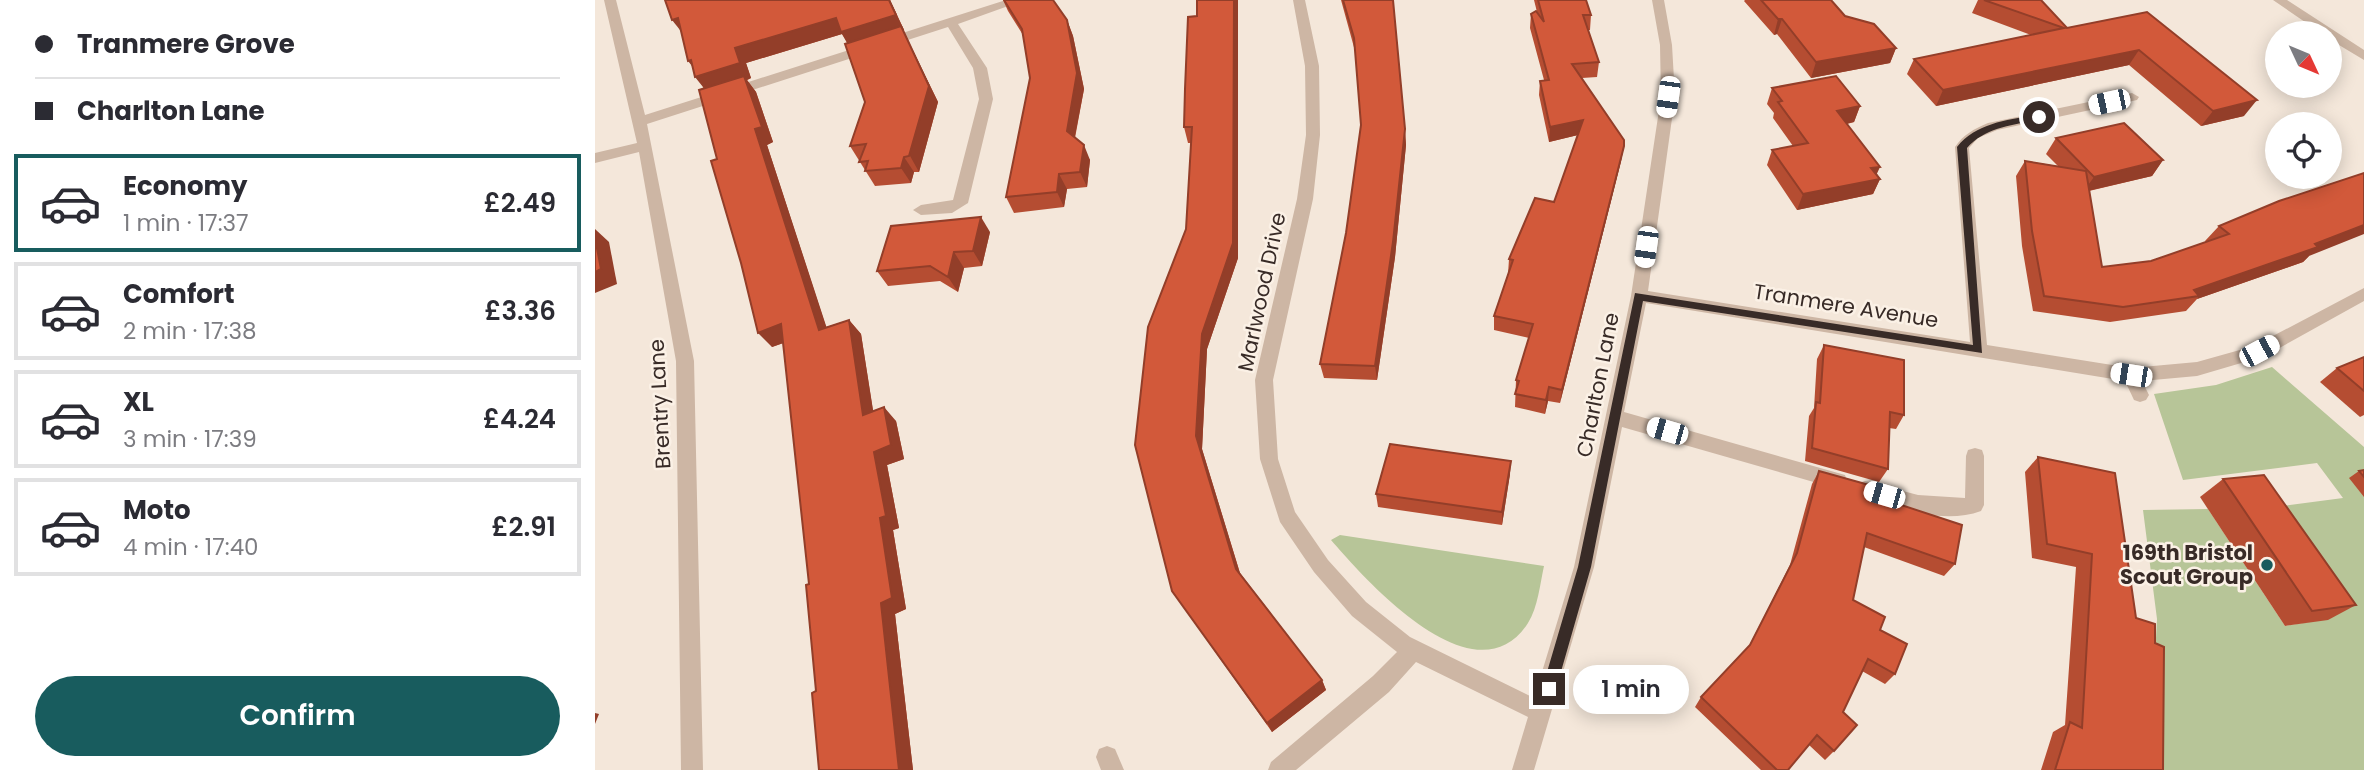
<!DOCTYPE html>
<meta charset="utf-8">
<style>
:root{--surface:#fff;--page:#f2f2f3;--text:#2b2b33;--muted:#7c7c81;--line:#e1e1e2;--accent:#185c5e}
body{margin:0;font-family:Poppins,sans-serif;background:var(--page);color:var(--text);height:100vh;display:flex;flex-direction:column;font-size:26px;white-space:nowrap}
*{box-sizing:border-box;margin:0}
p{font-size:23px;color:var(--muted)}
.icon{flex:none;width:38px;height:38px;fill:none;stroke:currentColor;stroke-width:2;stroke-linecap:round;stroke-linejoin:round}
.map{position:relative;flex:1;overflow:hidden}
.drawer{display:flex;flex-direction:column;background:var(--surface);width:595px}
.drawer>*{flex:none}
.hud{display:grid;align-content:center;height:154px;padding:0 35px;background:var(--surface)}
.needle{width:46px;rotate:134deg}
.tools{position:absolute;left:1670px;top:21px;display:grid;gap:14px}
.tools a{display:grid;place-items:center;width:77px;height:77px;border-radius:50%;background:var(--surface);box-shadow:0 4px 18px #0003;font-size:35px}
.end{position:absolute;width:32px;height:32px;margin:-16px;border:9px solid #382b27;background:#fff;box-shadow:0 0 0 4px #fff}
.from{border-radius:50%}
.bubble{position:absolute;height:49px;border-radius:24px;background:var(--surface);box-shadow:0 4px 18px #0003;font-size:23px;font-weight:600;line-height:49px;text-align:center}
.car{position:absolute;width:21px;height:42px;margin:-21px -10px;border-radius:9px;box-shadow:0 0 5px 2px #0007;background:linear-gradient(#fff 24%,#345 0 40%,#fff 0 76%,#345 0 86%,#fff 0)}
.hud b{display:flex;align-items:center;gap:24px;height:66px;font-size:26px}
.hud b+b{border-top:2px solid var(--line)}
.hud i{width:18px;height:18px;background:var(--text)}
ul{padding:0;list-style:none}
li{display:flex;align-items:center;gap:21px;height:98px;margin:0 14px 10px;padding:0 21px;border:4px solid var(--line);border-radius:0px}
li div{flex:1}
li b{display:block;font-size:26px}
li em{font-style:normal;font-weight:600}
li.current{border-color:var(--accent)}
li>.icon{width:63px;height:63px;stroke-width:1.5}
.button{display:flex;gap:14px;margin-top:auto;padding:14px 35px}
.button a{flex:1;height:80px;border-radius:42px;background:var(--accent);color:#fff;font-size:28px;font-weight:600;line-height:80px;text-align:center}
main{display:flex;flex:1;min-height:0}
.map>svg:first-child{display:block}
.green{fill:#b7c598}
.lines{fill:none;stroke-linecap:round;stroke-linejoin:round}
.minor{fill:#cdb6a4;fill-rule:evenodd}
.wall{fill:#b54d32}
.shaded-wall{fill:#933e29}
.building{fill:#d2593a;stroke:#933e29;stroke-width:2}
.route{fill:#382b27}
.poi-dot{fill:#185c5e;stroke:#fbf1e6;stroke-width:2.5}
.labels{text-anchor:middle;stroke-width:5;stroke-linejoin:round;paint-order:stroke}
.street-label{font-size:21px;fill:#382b27;stroke:#fbf1e6}
.poi-label{font-size:21px;font-weight:bold;fill:#382b27;stroke:#fbf1e6;text-anchor:end}
</style>
<main>
<section class="drawer">
<div class="hud">
<b><i class="from"></i>Tranmere Grove</b>
<b><i></i>Charlton Lane</b>
</div>
<ul>
<li class="current"><svg class="icon" aria-label="car" viewBox="0 0 24 24"><path d="M5 17H2v-5l4-1 3-4h7l3 4 3 1v5h-3M9 17h6M6 11h13"/><circle cx="7" cy="17" r="2"/><circle cx="17" cy="17" r="2"/></svg><div><b>Economy</b><p>1 min · 17:37</p></div><em>£2.49</em></li>
<li><svg class="icon" aria-label="car" viewBox="0 0 24 24"><path d="M5 17H2v-5l4-1 3-4h7l3 4 3 1v5h-3M9 17h6M6 11h13"/><circle cx="7" cy="17" r="2"/><circle cx="17" cy="17" r="2"/></svg><div><b>Comfort</b><p>2 min · 17:38</p></div><em>£3.36</em></li>
<li><svg class="icon" aria-label="car" viewBox="0 0 24 24"><path d="M5 17H2v-5l4-1 3-4h7l3 4 3 1v5h-3M9 17h6M6 11h13"/><circle cx="7" cy="17" r="2"/><circle cx="17" cy="17" r="2"/></svg><div><b>XL</b><p>3 min · 17:39</p></div><em>£4.24</em></li>
<li><svg class="icon" aria-label="car" viewBox="0 0 24 24"><path d="M5 17H2v-5l4-1 3-4h7l3 4 3 1v5h-3M9 17h6M6 11h13"/><circle cx="7" cy="17" r="2"/><circle cx="17" cy="17" r="2"/></svg><div><b>Moto</b><p>4 min · 17:40</p></div><em>£2.91</em></li>
</ul>
<div class="button"><a>Confirm</a></div>
</section>
<div class="map">
<svg width="1769" height="770" viewBox="0 0 1769 770">
<rect width="100%" height="100%" fill="#f4e7da"/>
<g class="green">
<polygon points="1677,367 1769,447 1769,770 1554,770 1562,619 1548,510 1613,509 1690,626 1732,619 1657,510 1748,498 1722,463 1588,480 1559,394 1621,385"/>
<path d="M745 535 949 566C945 584 943 607 933 623 881 703 773 583 736 540Z"/>
</g>
<g class="lines">
<g class="minor">
<polygon points="9,0 21,0 50,115 411,0 430,0 363,24 392,68 398,99 373,203 357,213 326,215 318,210 326,205 358,200 384,99 378,68 353,27 52,124 99,361 108,770 86,770 81,361 44,152 0,163 0,153 42,143"/>
<path d="M698 0H710L724 66 725 135 718 199 678 380 683 459 700 512 733 560 771 602 815 637 939 698 979 567 1036 296 1066 97 1065 45 1057 0H1069L1077 45 1080 97 1053 291 1375 342 1360 147C1369 134 1379 129 1393 123L1537 93 1544 97 1542 100 1402 130 1383 138 1374 148 1392 345 1536 368 1602 362 1659 346 1769 288V301L1670 356 1602 376 1547 381 1554 395 1551 400 1545 402 1539 400 1530 381 1051 303 1029 412 1243 473 1250 475 1252 481 1250 487 1243 489 1027 427 999 567 939 770H917L933 717 821 662 794 692 701 770H673L676 762 778 676 802 652 757 616 719 572 685 522 665 459 660 380 702 199 711 135 710 66Z"/>
<polygon points="1678,0 1692,0 1769,50 1769,60 1734,39 1734,33 1726,33"/>
<path d="M1380 448 1387 450 1389 456V505L1386 511C1348 525 1300 508 1263 495L1261 489 1263 483 1270 481 1323 495 1370 498 1371 456 1373 450Z"/>
<polygon points="512,746 520,749 529,770 506,770 501,757 504,749"/>
</g>
</g>
<g class="wall">
<polygon points="70,0 295,0 309,30 308,30 343,102 324,172 319,172 316,183 280,186 255,146 270,102 253,43 247,34 151,63 156,78 152,80 161,92 178,142 172,145 231,327 254,320 266,334 278,411 301,421 309,459 292,465 304,528 298,530 311,609 300,614 318,770 224,770 221,691 214,584 188,343 177,347 122,159 109,89 86,31"/>
<polygon points="408,0 458,0 472,20 478,36 489,89 480,138 495,160 492,187 472,189 469,207 419,213 411,197 435,78 428,35 413,11"/>
<polygon points="746,0 798,0 811,145 800,257 782,380 729,378 725,364 751,233 766,125 760,51"/>
<polygon points="939,0 991,0 996,15 995,30 993,30 1004,62 1002,77 987,78 1029,146 1026,161 965,403 953,401 950,414 920,407 921,380 934,338 899,330 899,316 913,274 914,259 959,202 983,135 954,142 944,95 945,81 949,80 935,28 936,14 942,12"/>
<polygon points="1150,0 1236,0 1250,16 1301,48 1295,63 1216,78 1182,34 1179,35 1149,1"/>
<polygon points="1383,0 1446,0 1472,28 1552,12 1649,116 1606,126 1534,65 1341,106 1312,74 1319,59 1436,35 1377,13"/>
<polygon points="602,16 643,258 612,349 607,449 645,573 727,680 731,690 677,732 577,591 591,229 596,143 593,143 589,127"/>
<polygon points="1177,88 1265,106 1259,122 1252,124 1285,179 1278,194 1202,210 1172,165 1177,150 1198,146 1178,118 1179,113 1172,104"/>
<polygon points="1461,138 1568,160 1557,176 1494,191 1507,267 1556,261 1611,242 1610,241 1624,226 1714,256 1708,262 1602,299 1591,311 1515,322 1438,311 1427,246 1421,176 1430,161 1463,166 1451,154"/>
<polygon points="395,232 387,266 369,268 363,292 345,281 293,286 282,271"/>
<polygon points="1229,345 1309,415 1301,429 1294,428 1293,469 1284,482 1210,461 1214,416 1219,408 1222,359"/>
<polygon points="1769,357 1769,415 1765,417 1725,382 1742,368"/>
<polygon points="1443,457 1541,618 1560,643 1568,770 1446,770 1458,732 1470,725 1481,567 1437,558 1430,472"/>
<polygon points="1769,470 1769,497 1754,478 1764,471"/>
<polygon points="1224,471 1291,500 1360,564 1349,576 1269,547 1258,600 1285,630 1300,674 1290,684 1267,671 1248,712 1239,751 1230,760 1214,745 1193,770 1166,770 1100,707 1106,697 1153,648 1195,565 1217,484"/>
<polygon points="915,474 907,525 783,507 781,494"/>
<polygon points="1628,479 1761,605 1733,620 1690,626 1605,497"/>
</g>
<g class="shaded-wall">
<polygon points="295,0 309,30 308,30 343,102 324,172 247,34 151,63 156,78 152,80 161,92 178,142 172,145 237,344 224,330 112,92 100,77 105,76 93,61 140,48"/>
<polygon points="639,0 643,0 643,258 612,349 607,449 647,580 641,569 601,436 607,334"/>
<polygon points="83,18 89,35 77,20"/>
<polygon points="1183,19 1187,19 1182,34 1179,35"/>
<polygon points="472,20 478,36 489,89 478,146 472,131"/>
<polygon points="1301,48 1295,63 1216,78 1221,62"/>
<polygon points="1544,50 1534,65 1341,106 1348,90"/>
<polygon points="1662,100 1649,116 1606,126 1618,111"/>
<polygon points="1265,106 1259,122 1236,127 1242,111"/>
<polygon points="988,120 987,134 954,142 955,127"/>
<polygon points="810,129 811,145 800,257 782,380 780,366"/>
<polygon points="489,145 495,160 492,187 485,172"/>
<polygon points="1029,146 1026,161 965,403 967,390"/>
<polygon points="309,157 319,172 316,183 306,168"/>
<polygon points="1568,160 1557,176 1488,192 1499,177"/>
<polygon points="1285,167 1279,180 1285,179 1278,194 1202,210 1208,194 1276,168"/>
<polygon points="464,174 472,189 469,207 462,192"/>
<polygon points="386,217 395,232 387,266 378,251"/>
<polygon points="1769,225 1769,234 1714,256 1708,262 1602,299 1604,296 1599,290"/>
<polygon points="0,229 14,242 22,284 0,293"/>
<polygon points="359,252 369,268 363,292 353,277"/>
<polygon points="254,320 266,334 281,429 268,415"/>
<polygon points="186,324 200,339 177,347 163,333"/>
<polygon points="954,387 953,401 950,414 951,400"/>
<polygon points="289,407 301,421 309,459 292,465 304,528 298,530 311,609 300,614 318,770 304,770 286,603 285,518 279,452"/>
<polygon points="916,461 915,474 907,525 907,512"/>
<polygon points="727,680 731,690 677,732 672,723"/>
<polygon points="0,713 4,714 0,724"/>
</g>
<g class="building">
<polygon points="70,0 294,0 301,15 246,32 241,18 140,48 145,63 100,77 96,60 93,61 83,18 77,20"/>
<polygon points="409,0 458,0 472,20 482,73 472,131 489,145 485,172 464,174 462,192 411,197 435,78 427,29"/>
<polygon points="602,0 639,0 638,243 607,334 601,436 641,569 727,680 672,723 577,591 540,445 553,327 591,229 597,127 589,127 590,89 593,17 602,16"/>
<polygon points="748,0 798,0 810,129 798,242 780,366 725,364 751,233 766,125 759,38"/>
<polygon points="943,0 991,0 996,15 988,15 1004,62 977,64 1029,140 1029,146 967,390 954,387 951,400 920,394 924,381 921,380 938,324 899,316 918,260 914,259 940,198 959,202 988,120 955,127 945,81 954,80 936,14 941,11 949,22"/>
<polygon points="1166,0 1236,0 1250,16 1279,24 1301,48 1221,62 1187,19 1183,19"/>
<polygon points="1389,0 1446,0 1472,28 1552,12 1662,100 1618,111 1544,50 1348,90 1319,59 1469,28"/>
<polygon points="306,26 334,86 314,156 309,157 306,168 270,171 273,161 264,162 271,144 255,146 270,102 250,44"/>
<polygon points="149,76 167,127 160,129 224,330 254,320 268,415 289,407 296,445 279,452 291,516 285,518 297,598 286,603 304,770 224,770 217,693 221,691 211,585 214,584 186,324 163,333 146,263 116,161 122,159 104,90"/>
<polygon points="1241,76 1265,106 1242,111 1285,167 1276,168 1285,179 1208,194 1177,150 1213,143 1183,102 1187,101 1177,88"/>
<polygon points="1529,123 1568,160 1499,177 1461,138"/>
<polygon points="1430,161 1491,171 1507,267 1556,261 1634,234 1624,226 1684,201 1769,173 1769,225 1720,244 1723,247 1599,290 1604,296 1528,307 1449,296 1437,231"/>
<polygon points="386,217 378,251 359,252 353,277 335,266 282,271 296,226"/>
<polygon points="0,238 6,269 0,272"/>
<polygon points="1229,345 1309,360 1309,415 1295,412 1293,469 1217,448 1221,402 1225,403"/>
<polygon points="1769,357 1769,391 1742,368"/>
<polygon points="795,444 916,461 907,512 781,494"/>
<polygon points="1443,457 1520,473 1541,618 1560,624 1560,643 1569,647 1568,770 1460,770 1475,722 1487,728 1497,554 1452,544"/>
<polygon points="1769,470 1769,477 1764,471"/>
<polygon points="1224,471 1292,490 1291,500 1367,525 1360,564 1272,533 1258,600 1290,617 1285,630 1312,644 1300,674 1273,659 1248,712 1262,725 1239,751 1222,735 1193,770 1182,770 1106,697 1155,645 1202,553"/>
<polygon points="1669,475 1761,605 1717,611 1628,479"/>
</g>
<path class="route" d="M1444 114H1447V119C1420 125 1391 126 1372 148L1387 353 1048 301 996 567 961 689 959 694H949L947 689 983 567 1040 293 1378 345 1362 147C1382 122 1414 120 1444 114Z"/>
<circle class="poi-dot" cx="1672" cy="565" r="7"/>
<g class="labels">
<g class="street-label">
<text transform="translate(667 292) rotate(-78)" y="7">Marlwood Drive</text>
<text transform="translate(1251 306) rotate(9)" y="7">Tranmere Avenue</text>
<text transform="translate(1003 385) rotate(-79)" y="7">Charlton Lane</text>
<text transform="translate(65 404) rotate(-93)" y="7">Brentry Lane</text>
</g>
<g class="poi-label">
<text x="1658" y="560">169th Bristol<tspan x="1658" dy="24">Scout Group</tspan></text>
</g>
</g>
</svg>
<div class="tools">
<a><svg class="needle" viewBox="-14 -14 28 28"><path d="M0-13l5 13h-10z" fill="#e53935"/><path d="M0 13l5-13h-10z" fill="#7c7c81"/></svg></a>
<a><svg class="icon" aria-label="locate" viewBox="0 0 24 24"><circle cx="12" cy="12" r="6"/><path d="M12 2v4M12 18v4M2 12h4M18 12h4"/></svg></a>
</div>
<i class="end from" style="left:1444px;top:117px"></i>
<i class="end" style="left:954px;top:689px"></i>
<div class="bubble" style="left:978px;top:665px;width:116px">1 min</div>
<i class="car" style="left:1073px;top:97px;rotate:188deg"></i>
<i class="car" style="left:1514px;top:102px;rotate:258deg"></i>
<i class="car" style="left:1051px;top:247px;rotate:188deg"></i>
<i class="car" style="left:1664px;top:351px;rotate:62deg"></i>
<i class="car" style="left:1536px;top:375px;rotate:279deg"></i>
<i class="car" style="left:1072px;top:431px;rotate:286deg"></i>
<i class="car" style="left:1289px;top:495px;rotate:286deg"></i>
</div>
</main>
